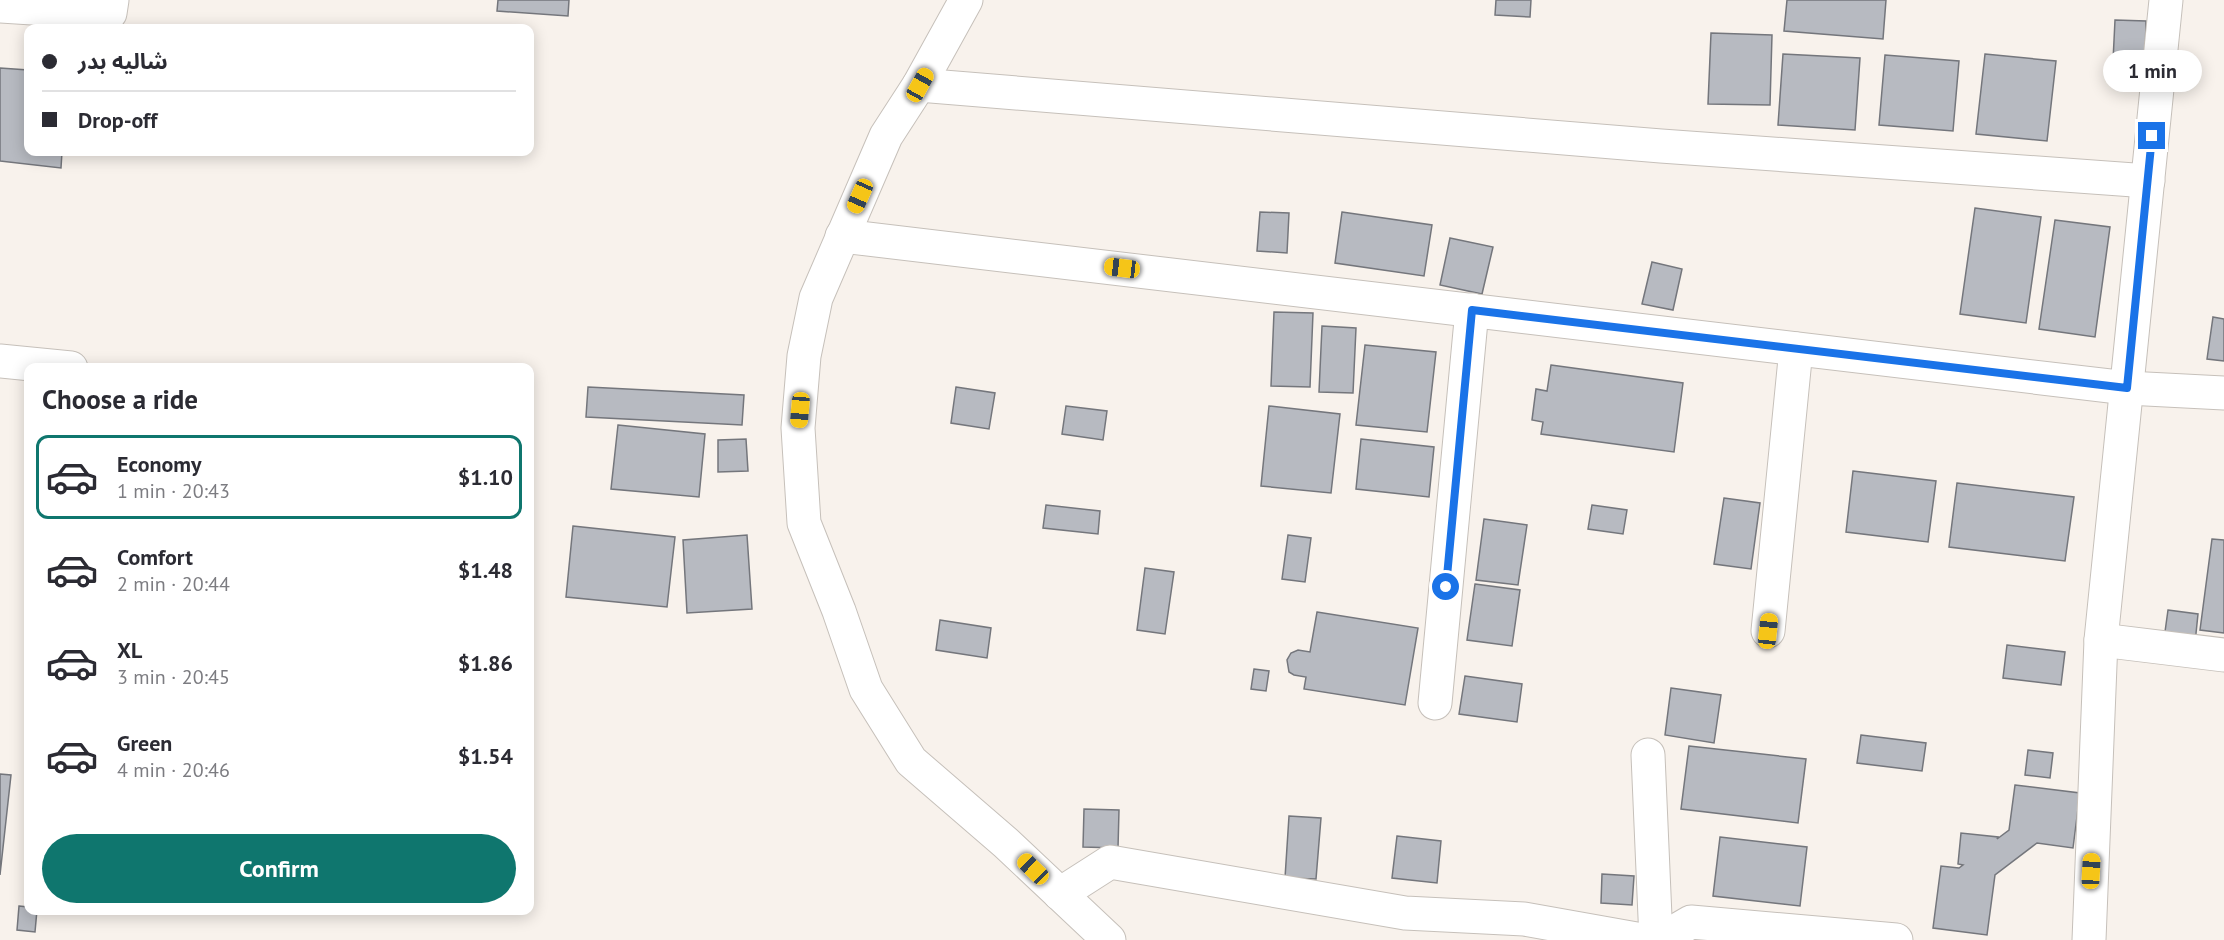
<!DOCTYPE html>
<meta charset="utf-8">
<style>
:root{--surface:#fff;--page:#f7f7f7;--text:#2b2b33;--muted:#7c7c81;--line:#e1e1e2;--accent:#0f766e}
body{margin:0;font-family:"PT Sans","Noto Sans Arabic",sans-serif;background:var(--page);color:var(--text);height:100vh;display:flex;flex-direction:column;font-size:22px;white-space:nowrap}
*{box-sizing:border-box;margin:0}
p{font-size:20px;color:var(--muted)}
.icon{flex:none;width:33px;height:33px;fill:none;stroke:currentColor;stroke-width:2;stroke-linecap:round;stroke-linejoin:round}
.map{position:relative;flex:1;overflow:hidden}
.panel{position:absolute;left:24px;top:363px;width:510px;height:552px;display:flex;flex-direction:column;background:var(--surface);border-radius:12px;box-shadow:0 3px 15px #0003}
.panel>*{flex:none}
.guide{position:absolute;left:24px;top:24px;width:510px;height:132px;border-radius:12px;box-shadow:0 3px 15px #0003;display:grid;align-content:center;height:132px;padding:0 18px;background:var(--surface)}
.end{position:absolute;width:27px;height:27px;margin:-14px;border:8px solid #1a73e8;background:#fff;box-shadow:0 0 0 3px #fff}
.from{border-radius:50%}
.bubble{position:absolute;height:42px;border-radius:21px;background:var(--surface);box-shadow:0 3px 15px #0003;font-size:20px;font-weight:700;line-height:42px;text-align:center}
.car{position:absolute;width:18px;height:36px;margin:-18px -9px;border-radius:8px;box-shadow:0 0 4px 2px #0007;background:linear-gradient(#f5c518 24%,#345 0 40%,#f5c518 0 76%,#345 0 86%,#f5c518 0)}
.guide b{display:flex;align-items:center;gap:21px;height:57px;font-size:22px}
.guide b+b{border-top:2px solid var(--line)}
.guide i{width:15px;height:15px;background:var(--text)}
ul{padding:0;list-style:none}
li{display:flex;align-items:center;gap:18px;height:84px;margin:0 12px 9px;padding:0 6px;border:3px solid transparent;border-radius:12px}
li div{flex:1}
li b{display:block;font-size:22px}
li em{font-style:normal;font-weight:700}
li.active{border-color:var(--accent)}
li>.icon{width:54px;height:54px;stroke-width:1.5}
h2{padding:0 18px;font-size:27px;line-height:72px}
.button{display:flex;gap:12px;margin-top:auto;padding:12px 18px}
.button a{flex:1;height:69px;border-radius:36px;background:var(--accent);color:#fff;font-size:24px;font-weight:700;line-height:69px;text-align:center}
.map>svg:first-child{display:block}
.building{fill:#b7bac1;stroke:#74767c;stroke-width:1.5}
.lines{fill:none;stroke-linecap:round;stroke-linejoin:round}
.minor-casing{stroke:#c6c0ba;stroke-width:35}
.minor{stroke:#fff;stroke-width:33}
.route{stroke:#1a73e8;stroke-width:8}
</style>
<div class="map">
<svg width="2224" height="940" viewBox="0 0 2224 940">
<rect width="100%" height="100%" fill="#f8f2ec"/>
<g class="building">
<polygon points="498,0 569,0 568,16 497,11"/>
<polygon points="1496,0 1531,0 1530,17 1495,15"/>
<polygon points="1787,0 1886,0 1883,39 1784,31"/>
<polygon points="2115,20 2146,21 2145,61 2113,61"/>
<polygon points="1711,33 1772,35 1770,105 1708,104"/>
<polygon points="1783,54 1860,58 1855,130 1778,125"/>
<polygon points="1985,54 2056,61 2047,141 1976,134"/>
<polygon points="1885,55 1959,61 1953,131 1879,125"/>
<polygon points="0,68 28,70 28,152 62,152 61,168 0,161"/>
<polygon points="1975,208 2041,217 2026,323 1960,314"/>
<polygon points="1260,212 1289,213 1287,253 1257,251"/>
<polygon points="1342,212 1432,225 1424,276 1335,263"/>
<polygon points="2055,220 2110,227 2095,337 2039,329"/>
<polygon points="1450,238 1493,247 1482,294 1440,285"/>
<polygon points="1652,262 1682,269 1673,310 1642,304"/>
<polygon points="1274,312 1313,313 1310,387 1271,386"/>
<polygon points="2213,317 2224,319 2224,361 2207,359"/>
<polygon points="1322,326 1356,328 1353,393 1319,392"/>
<polygon points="1365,345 1436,352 1427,432 1356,425"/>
<polygon points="1551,365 1683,383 1674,452 1541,434 1543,422 1532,420 1536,389 1547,391"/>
<polygon points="588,387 744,395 742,425 586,417"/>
<polygon points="956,387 995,393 989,429 951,423"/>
<polygon points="1066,406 1107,411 1103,440 1062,434"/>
<polygon points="1269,406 1340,414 1331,493 1261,486"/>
<polygon points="618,425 705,434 699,497 611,489"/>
<polygon points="746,439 748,471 718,472 718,440"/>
<polygon points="1361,439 1434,447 1429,497 1356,489"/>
<polygon points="1853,471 1936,481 1928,542 1846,532"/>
<polygon points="1957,483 2074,497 2065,561 1949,547"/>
<polygon points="1724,498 1760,503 1751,569 1714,564"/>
<polygon points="1046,505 1100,511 1098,534 1043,528"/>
<polygon points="1592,505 1627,510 1623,534 1588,529"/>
<polygon points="1484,519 1527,525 1518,585 1476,580"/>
<polygon points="573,526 675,537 667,607 566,597"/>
<polygon points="747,535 752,609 687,613 683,540"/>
<polygon points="1288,535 1311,538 1305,582 1282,579"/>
<polygon points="2212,539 2224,540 2224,633 2200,630"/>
<polygon points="1145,568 1174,572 1165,634 1137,630"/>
<polygon points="1475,584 1520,590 1512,646 1467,640"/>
<polygon points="2168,610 2198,614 2195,643 2164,639"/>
<polygon points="1317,612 1418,628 1405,705 1304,689 1306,677 1294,675 1289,672 1287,660 1291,653 1298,650 1310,652"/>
<polygon points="940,620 991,628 987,658 936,650"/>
<polygon points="2007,645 2065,652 2061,685 2003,678"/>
<polygon points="1254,669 1269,671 1266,691 1251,689"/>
<polygon points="1465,676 1522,684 1517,722 1459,714"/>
<polygon points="1671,688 1721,695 1714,743 1665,735"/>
<polygon points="1861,735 1926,743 1922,771 1857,763"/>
<polygon points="1689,746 1806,759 1798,823 1681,809"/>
<polygon points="2028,750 2053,753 2050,778 2025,775"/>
<polygon points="0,774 11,775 0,875"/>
<polygon points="2015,785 2080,793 2073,848 2037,843 1995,875 1987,935 1933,928 1941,866 1959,868 1963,865 1958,864 1961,833 1998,837 1997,839 2009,830"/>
<polygon points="1084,809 1119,810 1118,848 1083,847"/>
<polygon points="1289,816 1321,818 1316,879 1285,878"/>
<polygon points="1397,836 1441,841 1437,883 1392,878"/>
<polygon points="1720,837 1807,847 1800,906 1713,896"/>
<polygon points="1602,874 1634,876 1632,905 1601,903"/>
<polygon points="19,906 28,907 28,910 37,910 35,932 17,930"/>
</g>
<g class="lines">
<g class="minor-casing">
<g id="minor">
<polyline points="966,0 919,85 886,136 816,298 804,356 798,428 804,523 839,611 866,689 911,761 1006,843 1109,940"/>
<polyline points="0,6 110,13 112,0"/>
<polyline points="919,85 1661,146 2148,181"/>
<polyline points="842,236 2127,388 2224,393"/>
<polyline points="0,361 71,368"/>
<polyline points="1768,631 1796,349"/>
<polyline points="2101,640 2224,655"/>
<polyline points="1435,703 1472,310"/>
<polyline points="1648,755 1656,940"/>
<polyline points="1060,894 1110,862 1405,913 1524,919 1642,940"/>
<polyline points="1660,940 1691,922 1896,940"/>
<polyline points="2089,940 2101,640 2166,0"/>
</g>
</g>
<use href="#minor" class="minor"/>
</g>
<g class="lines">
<polyline class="route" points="1446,587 1472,310 2127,388 2152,136"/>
</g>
</svg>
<i class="end from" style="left:1446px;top:587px"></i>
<i class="end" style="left:2152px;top:136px"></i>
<div class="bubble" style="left:2103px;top:50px;width:99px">1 min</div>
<i class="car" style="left:920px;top:85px;rotate:29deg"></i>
<i class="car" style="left:860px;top:196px;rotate:204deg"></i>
<i class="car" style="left:1122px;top:268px;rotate:277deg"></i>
<i class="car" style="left:800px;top:410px;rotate:185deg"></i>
<i class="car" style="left:1768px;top:631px;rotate:6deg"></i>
<i class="car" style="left:1033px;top:869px;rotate:314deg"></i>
<i class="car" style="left:2091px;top:871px;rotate:3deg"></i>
<div class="guide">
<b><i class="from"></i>شاليه بدر</b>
<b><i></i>Drop-off</b>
</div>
<section class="panel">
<h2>Choose a ride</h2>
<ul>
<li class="active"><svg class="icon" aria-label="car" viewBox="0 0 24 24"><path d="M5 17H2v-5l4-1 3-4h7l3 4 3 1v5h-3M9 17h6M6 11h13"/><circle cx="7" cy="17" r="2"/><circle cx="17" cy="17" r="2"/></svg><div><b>Economy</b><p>1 min · 20:43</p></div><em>$1.10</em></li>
<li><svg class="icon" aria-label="car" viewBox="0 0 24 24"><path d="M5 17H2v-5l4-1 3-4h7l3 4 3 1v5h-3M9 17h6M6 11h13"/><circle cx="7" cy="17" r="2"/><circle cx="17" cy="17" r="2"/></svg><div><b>Comfort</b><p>2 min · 20:44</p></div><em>$1.48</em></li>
<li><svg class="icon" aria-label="car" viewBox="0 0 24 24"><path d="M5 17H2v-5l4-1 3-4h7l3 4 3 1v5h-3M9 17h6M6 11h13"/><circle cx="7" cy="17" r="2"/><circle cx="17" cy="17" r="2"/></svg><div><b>XL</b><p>3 min · 20:45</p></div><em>$1.86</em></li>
<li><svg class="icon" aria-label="car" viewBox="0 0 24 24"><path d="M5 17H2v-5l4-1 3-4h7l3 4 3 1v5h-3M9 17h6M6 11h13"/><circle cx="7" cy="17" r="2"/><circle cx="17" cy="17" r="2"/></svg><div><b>Green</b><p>4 min · 20:46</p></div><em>$1.54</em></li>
</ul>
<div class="button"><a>Confirm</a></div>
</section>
</div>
